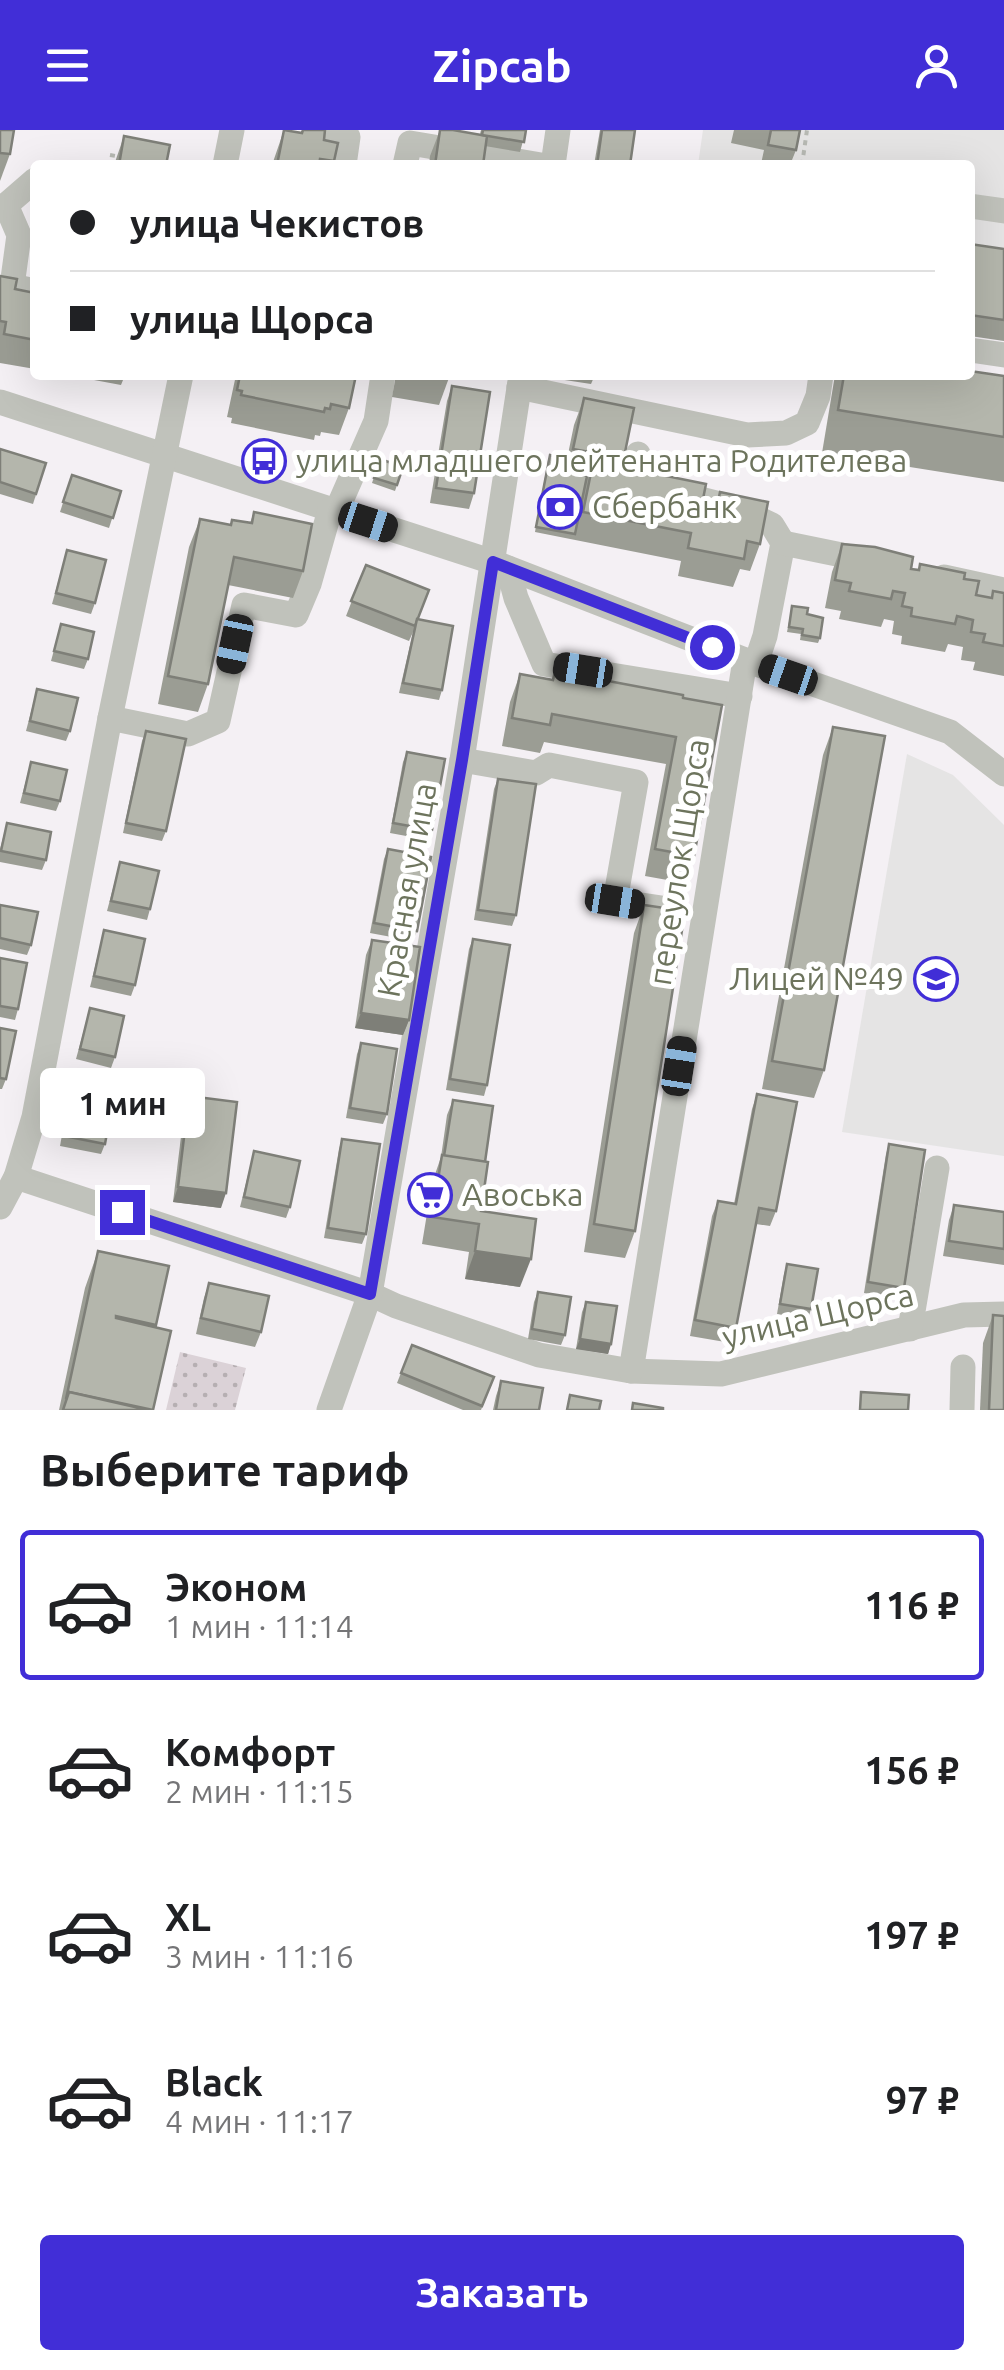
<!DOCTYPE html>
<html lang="ru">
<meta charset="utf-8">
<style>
:root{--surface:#fff;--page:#f2f2f2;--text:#202124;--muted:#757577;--line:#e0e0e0;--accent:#412ed7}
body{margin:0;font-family:Ubuntu,sans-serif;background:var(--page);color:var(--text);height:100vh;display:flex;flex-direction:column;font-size:38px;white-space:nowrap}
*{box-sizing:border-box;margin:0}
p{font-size:32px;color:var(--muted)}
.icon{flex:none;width:55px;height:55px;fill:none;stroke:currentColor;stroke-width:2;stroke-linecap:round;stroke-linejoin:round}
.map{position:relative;height:1280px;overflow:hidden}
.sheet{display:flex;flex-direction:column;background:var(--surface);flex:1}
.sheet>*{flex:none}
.guide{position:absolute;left:30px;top:30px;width:945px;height:220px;border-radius:10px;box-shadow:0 10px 40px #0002;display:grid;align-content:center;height:220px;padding:0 40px;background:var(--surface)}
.end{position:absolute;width:45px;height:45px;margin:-22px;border:12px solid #412ed7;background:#fff;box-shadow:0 0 0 5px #fff}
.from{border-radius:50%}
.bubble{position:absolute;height:70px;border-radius:10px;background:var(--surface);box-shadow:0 10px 40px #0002;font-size:32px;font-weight:700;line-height:70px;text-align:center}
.car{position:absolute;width:30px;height:60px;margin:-30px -15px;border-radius:12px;box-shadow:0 0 8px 2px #0007;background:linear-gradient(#222 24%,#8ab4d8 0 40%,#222 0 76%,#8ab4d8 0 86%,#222 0)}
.guide b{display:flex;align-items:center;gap:35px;height:95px;font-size:38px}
.guide b+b{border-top:2px solid var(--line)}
.guide i{width:25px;height:25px;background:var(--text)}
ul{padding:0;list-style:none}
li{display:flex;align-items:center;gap:30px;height:150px;margin:0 20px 15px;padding:0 20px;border:5px solid transparent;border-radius:10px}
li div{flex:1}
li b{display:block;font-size:38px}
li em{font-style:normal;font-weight:700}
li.active{border-color:var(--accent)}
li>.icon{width:90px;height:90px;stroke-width:1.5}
h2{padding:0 40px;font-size:45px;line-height:120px}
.primary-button{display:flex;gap:20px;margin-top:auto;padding:20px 40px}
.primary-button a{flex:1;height:115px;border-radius:10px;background:var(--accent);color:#fff;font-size:40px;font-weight:700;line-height:115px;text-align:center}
header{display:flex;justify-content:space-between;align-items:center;height:130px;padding:0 40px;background:var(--accent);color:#fff;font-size:45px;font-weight:700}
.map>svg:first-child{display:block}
.built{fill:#e5e4e4}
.park{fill:url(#park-dots)}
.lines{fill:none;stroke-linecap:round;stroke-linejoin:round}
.path{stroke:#b7b9b3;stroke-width:4;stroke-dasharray:5 5;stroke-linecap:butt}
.minor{stroke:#c0c2bb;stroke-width:25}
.wall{fill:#9b9d94}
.shaded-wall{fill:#7e7f78}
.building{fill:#b4b6ac;stroke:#7e7f78;stroke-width:2.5}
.route{stroke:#412ed7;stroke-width:12}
.labels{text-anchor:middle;stroke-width:10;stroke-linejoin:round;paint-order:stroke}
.poi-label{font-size:32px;fill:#6d745d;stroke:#fff;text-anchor:start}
.street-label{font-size:32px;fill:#6d745d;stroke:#fff}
</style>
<header><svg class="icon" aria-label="menu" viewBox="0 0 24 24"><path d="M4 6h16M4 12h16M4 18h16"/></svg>Zipcab<svg class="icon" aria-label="person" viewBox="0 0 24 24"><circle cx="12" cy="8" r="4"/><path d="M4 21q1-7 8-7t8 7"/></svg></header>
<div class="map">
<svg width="1004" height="1280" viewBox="0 0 1004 1280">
<defs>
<pattern id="park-dots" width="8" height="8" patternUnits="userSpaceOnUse" patternTransform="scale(2.5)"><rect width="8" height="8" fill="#dbd2d7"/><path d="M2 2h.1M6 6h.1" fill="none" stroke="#b6afb2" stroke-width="1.8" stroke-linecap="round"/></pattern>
</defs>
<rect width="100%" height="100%" fill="#f4f0f4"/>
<g class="built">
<polygon points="703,0 1004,0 1004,133 970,128 970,35 698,35"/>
<polygon points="907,624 953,645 1004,695 1004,1026 842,1002"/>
</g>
<polygon class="park" points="180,1222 246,1238 235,1280 166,1280"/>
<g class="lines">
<g class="path">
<polyline points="110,25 121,27"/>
<polyline points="802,35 807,0"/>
</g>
<g class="minor">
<polyline points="315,0 348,7 344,35"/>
<polyline points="225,35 232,0"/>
<polyline points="405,35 410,13 541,35"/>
<polyline points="553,35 558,0"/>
<polyline points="6,75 19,105 12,156 35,161"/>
<polyline points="6,75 35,50"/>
<polyline points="970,76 1004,81"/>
<polyline points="970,220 1004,225"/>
<polyline points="519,257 747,305 786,303 807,293 818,266 821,245"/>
<polyline points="0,272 493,432 745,530 950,602 1004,644"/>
<polyline points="638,324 646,355 736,378 772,395 783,413 765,506 756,533"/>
<polyline points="336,382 376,291 383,245"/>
<polyline points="783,413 871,431"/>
<polyline points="508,438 516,468 544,534 740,566"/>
<polyline points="944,447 1004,460"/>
<polyline points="110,588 188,604 218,591 244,475 296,485 309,454 330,380"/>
<polyline points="462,630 536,643 549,635 636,652 615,771 675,780"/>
<polyline points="16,1047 370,1164 396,1176 539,1225 631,1241 721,1244 964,1185 1004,1184"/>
<polyline points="0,1077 16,1047 34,987 110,588 181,245"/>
<polyline points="910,1199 937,1038"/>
<polyline points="631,1241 745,530"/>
<polyline points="329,1280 370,1164 462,630 521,245"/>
<polyline points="962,1280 963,1237"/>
</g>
</g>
<g class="wall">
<polygon points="0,0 10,24 0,51"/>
<polygon points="284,0 301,3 302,0 324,10 334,31 333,35 272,35"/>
<polygon points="440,0 480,4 481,0 526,0 520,22 485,16 483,35 429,35 430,26"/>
<polygon points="600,0 635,0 630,35 594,35"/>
<polygon points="734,0 800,0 796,20 790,35 761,34 764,20 731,13"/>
<polygon points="124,6 166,35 114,35"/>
<polygon points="970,114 1004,119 1004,211 970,206"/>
<polygon points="0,146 15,159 35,163 35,239 0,233"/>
<polygon points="67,245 125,245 121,255"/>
<polygon points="236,245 356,245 349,278 339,305 321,302 320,306 315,305 314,310 231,293 232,288 227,287"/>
<polygon points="396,245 450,245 439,275 392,267"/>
<polygon points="558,245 595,245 591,254 558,249"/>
<polygon points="835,245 1004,246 1004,352 822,323"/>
<polygon points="452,256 474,363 469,379 430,373 447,271"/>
<polygon points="584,268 622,337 702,374 715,376 720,362 760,414 750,441 740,439 733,457 678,446 681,431 535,402 548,330 550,325 567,329 574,295"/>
<polygon points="0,319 46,333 33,374 0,364"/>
<polygon points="380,329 403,337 395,361 372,353"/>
<polygon points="72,345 121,361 109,398 60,382"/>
<polygon points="254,382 303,441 293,468 228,455 208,554 198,582 158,574 189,417 200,389 230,395 232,390 250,393"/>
<polygon points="842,414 911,439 918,440 920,434 964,449 976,465 991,468 993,461 1004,463 1004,546 973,540 975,532 961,530 963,517 948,514 945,522 901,514 902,506 892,504 894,491 884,489 881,497 839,489 841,481 825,478 832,442"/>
<polygon points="67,420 95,473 91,484 52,474"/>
<polygon points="366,435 418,489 442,560 439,570 399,563 413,502 409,511 346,486"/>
<polygon points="792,476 820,508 818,513 800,510 801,504 787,502"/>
<polygon points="61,494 88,529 84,539 51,531"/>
<polygon points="555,541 683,568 694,726 684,753 645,746 666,634 544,612 540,623 502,616 510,572 520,544 552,550"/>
<polygon points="37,559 70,601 66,611 26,601"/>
<polygon points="833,597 824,940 814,968 762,959 823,625"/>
<polygon points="146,601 166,701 162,711 123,703 142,611"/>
<polygon points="407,622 432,700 428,710 390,703 403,632"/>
<polygon points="31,632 60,671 56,681 20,673"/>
<polygon points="498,649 516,785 512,796 474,790 494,659"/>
<polygon points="7,693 46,730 42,740 0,732 0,719"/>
<polygon points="388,719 417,801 413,811 370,803 384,729"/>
<polygon points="120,732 150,779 147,790 107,781"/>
<polygon points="0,775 31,815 27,825 0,819"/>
<polygon points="644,775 635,1101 625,1128 584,1122 634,803"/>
<polygon points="104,800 135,855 131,866 90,857"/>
<polygon points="473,809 487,955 484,966 446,960 469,819"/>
<polygon points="372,810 409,890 403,905 355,898 366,825"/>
<polygon points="0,828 18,879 15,890 0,887"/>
<polygon points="90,878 115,927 111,938 76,929"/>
<polygon points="0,898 6,949 2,959 0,959"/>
<polygon points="361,913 387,984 383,994 346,988 357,924"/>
<polygon points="757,964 776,1081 770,1096 756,1094 736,1198 731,1213 690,1206 712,1086 718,1071 734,1074 752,979"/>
<polygon points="189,966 221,1078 173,1072 184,982"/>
<polygon points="71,967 105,1014 101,1024 60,1016 67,977"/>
<polygon points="453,970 485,1032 481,1081 520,1157 465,1149 469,1122 422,1114 432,1053 441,1027 447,985"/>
<polygon points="342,1009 366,1104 362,1114 324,1108 339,1019"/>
<polygon points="889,1014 904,1158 900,1169 864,1163 886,1024"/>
<polygon points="254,1021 290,1077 286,1088 240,1077"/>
<polygon points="954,1075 1004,1082 1004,1135 943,1126 949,1090"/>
<polygon points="98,1121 169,1136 155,1197 153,1280 59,1280 85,1158"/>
<polygon points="787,1134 811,1179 808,1189 777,1184 784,1144"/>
<polygon points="209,1153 261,1202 255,1217 196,1204 204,1168"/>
<polygon points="538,1162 565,1205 561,1215 528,1209 534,1172"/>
<polygon points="586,1172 611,1214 608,1224 576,1219 582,1182"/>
<polygon points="993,1185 1004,1280 980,1280 983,1213"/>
<polygon points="412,1215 494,1247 481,1280 463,1280 397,1253"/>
<polygon points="501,1251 539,1280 493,1280 496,1266"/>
</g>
<g class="shaded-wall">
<polygon points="361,883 409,890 403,905 355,898"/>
<polygon points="178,1057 226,1063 221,1078 173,1072"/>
<polygon points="475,1121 531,1129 520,1157 465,1149"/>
<polygon points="580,1209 611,1214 608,1224 576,1219"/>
</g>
<g class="building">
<polygon points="0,0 14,0 10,24 0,23"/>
<polygon points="284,0 302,3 303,0 325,0 324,10 338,13 334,31 320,29 319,35 277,35"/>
<polygon points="440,0 453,0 487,6 483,35 435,35"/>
<polygon points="483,0 526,0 524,12 482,5"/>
<polygon points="602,0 635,0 630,35 597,35"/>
<polygon points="771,0 800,0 796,20 768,15"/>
<polygon points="124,6 170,15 166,35 119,35"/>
<polygon points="970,114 1004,119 1004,190 970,185"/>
<polygon points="0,146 17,149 15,159 35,163 35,210 4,204 6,192 0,191"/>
<polygon points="970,241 1004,246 1004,307 838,280 844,245 970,245"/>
<polygon points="240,245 356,245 349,278 331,274 330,279 325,278 324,282 241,265 242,261 237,260"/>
<polygon points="452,256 490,262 474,363 436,358"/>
<polygon points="584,268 634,278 622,337 706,354 702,374 717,377 720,362 768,372 760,414 747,411 744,429 688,418 691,403 583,382 595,323 573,319"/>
<polygon points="0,319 46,333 36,364 0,352"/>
<polygon points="550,325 568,330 565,342 587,346 575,404 536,397"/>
<polygon points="380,329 403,337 397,355 374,348"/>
<polygon points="72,345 121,361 113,388 63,372"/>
<polygon points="254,382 312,394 303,441 234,427 208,554 168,546 200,389 231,395 232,390 252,393"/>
<polygon points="842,414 875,417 913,427 911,439 919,440 920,434 965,443 964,449 979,451 976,465 992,468 993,461 1004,463 1004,516 983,512 985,504 971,502 973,490 957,486 955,494 911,486 912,478 902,476 905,463 893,461 891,469 849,461 851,453 835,450"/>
<polygon points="67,420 106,430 95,473 56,463"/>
<polygon points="366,435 429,460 415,496 351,471"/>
<polygon points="792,476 808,478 807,484 823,488 820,508 802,505 803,499 789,497"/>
<polygon points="417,489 453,496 442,560 403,553"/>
<polygon points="61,494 94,502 88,529 54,521"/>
<polygon points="555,541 683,565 683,568 722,575 694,726 655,719 676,607 552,584 550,595 512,588 520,544 553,550"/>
<polygon points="37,559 78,568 70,601 30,591"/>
<polygon points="833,597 885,606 824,940 772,931"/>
<polygon points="146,601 186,609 166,701 126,693"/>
<polygon points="407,622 445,629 432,700 393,693"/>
<polygon points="31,632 67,640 60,671 24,663"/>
<polygon points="498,649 536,654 516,785 478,780"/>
<polygon points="7,693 51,702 46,730 1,721"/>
<polygon points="388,719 431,727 417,801 374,793"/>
<polygon points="120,732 159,741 150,779 111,771"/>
<polygon points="0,775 38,782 31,815 0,808"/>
<polygon points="644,775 685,781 635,1101 594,1094"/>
<polygon points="104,800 145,809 135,855 94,846"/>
<polygon points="473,809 510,815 487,955 450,949"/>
<polygon points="372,810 420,817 409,890 361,883"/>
<polygon points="0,828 27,833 18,879 0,876"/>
<polygon points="90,878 124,886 115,927 80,919"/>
<polygon points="0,898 16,901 6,949 0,948"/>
<polygon points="361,913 397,919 387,984 350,978"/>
<polygon points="757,964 797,972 776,1081 759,1078 736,1198 695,1190 718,1071 736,1074"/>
<polygon points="189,966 237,972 226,1063 178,1057"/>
<polygon points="71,967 112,975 105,1014 64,1006"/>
<polygon points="453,970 493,976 485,1032 444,1026"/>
<polygon points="342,1009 380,1014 366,1104 328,1098"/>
<polygon points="889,1014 925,1020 904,1158 868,1152"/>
<polygon points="254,1021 300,1031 290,1077 244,1067"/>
<polygon points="442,1025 488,1032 481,1081 536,1089 531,1129 475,1121 479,1094 432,1087"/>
<polygon points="954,1075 1004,1082 1004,1119 949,1111"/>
<polygon points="98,1121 169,1136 156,1195 116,1186 116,1188 171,1201 153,1280 69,1262 66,1269"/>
<polygon points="787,1134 818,1139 811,1179 780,1174"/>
<polygon points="209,1153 269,1166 261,1202 201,1188"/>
<polygon points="538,1162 571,1167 565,1205 532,1199"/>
<polygon points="586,1172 617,1176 611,1214 580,1209"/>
<polygon points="993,1185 1004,1186 1004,1280 989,1280"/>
<polygon points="412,1215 494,1247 482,1276 401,1243"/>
<polygon points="501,1251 543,1258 539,1280 496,1280"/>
<polygon points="69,1262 148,1280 63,1280"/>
<polygon points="861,1262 909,1265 908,1280 860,1280"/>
<polygon points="570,1265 601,1271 599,1280 567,1280"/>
<polygon points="633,1273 663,1278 663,1280 632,1280"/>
</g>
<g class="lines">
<polyline class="route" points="122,1082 370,1164 462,630 493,432 712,517"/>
</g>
<defs>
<g id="bus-ring" transform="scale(2.25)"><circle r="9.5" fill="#fff" stroke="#412ed7" stroke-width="1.5"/><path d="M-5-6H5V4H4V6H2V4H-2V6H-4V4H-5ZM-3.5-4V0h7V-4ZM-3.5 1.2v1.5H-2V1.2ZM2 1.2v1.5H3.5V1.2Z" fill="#412ed7"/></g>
<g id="bank-ring" transform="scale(2.25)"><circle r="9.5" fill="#fff" stroke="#412ed7" stroke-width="1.5"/><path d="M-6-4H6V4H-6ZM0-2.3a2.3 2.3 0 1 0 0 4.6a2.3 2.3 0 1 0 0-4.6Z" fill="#412ed7"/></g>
<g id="school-ring" transform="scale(2.25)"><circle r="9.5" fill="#fff" stroke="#412ed7" stroke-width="1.5"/><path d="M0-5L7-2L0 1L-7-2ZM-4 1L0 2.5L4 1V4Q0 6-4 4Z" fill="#412ed7"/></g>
<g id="supermarket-ring" transform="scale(2.25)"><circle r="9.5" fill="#fff" stroke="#412ed7" stroke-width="1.5"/><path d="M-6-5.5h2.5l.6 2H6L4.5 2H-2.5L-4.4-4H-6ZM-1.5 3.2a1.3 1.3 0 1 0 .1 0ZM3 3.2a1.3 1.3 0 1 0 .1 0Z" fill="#412ed7"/></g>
</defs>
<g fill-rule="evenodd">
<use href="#bus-ring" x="264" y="331"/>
<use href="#bank-ring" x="560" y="377"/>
<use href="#school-ring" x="936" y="849"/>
<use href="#supermarket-ring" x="430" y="1065"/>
</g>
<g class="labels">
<g class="poi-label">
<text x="296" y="342">улица младшего лейтенанта Родителева</text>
<text x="592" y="388">Сбербанк</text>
<text x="904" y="860" text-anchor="end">Лицей №49</text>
<text x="462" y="1076">Авоська</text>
</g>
<g class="street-label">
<text transform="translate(679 732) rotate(-81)" y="11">переулок Щорса</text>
<text transform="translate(407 760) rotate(-80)" y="11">Красная улица</text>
<text transform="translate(818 1186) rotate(-13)" y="11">улица Щорса</text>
</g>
</g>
</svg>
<i class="end from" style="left:712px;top:517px"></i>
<i class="end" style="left:122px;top:1082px"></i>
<div class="bubble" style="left:40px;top:938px;width:165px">1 мин</div>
<i class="car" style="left:368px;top:392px;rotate:108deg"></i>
<i class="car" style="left:235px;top:514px;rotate:192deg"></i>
<i class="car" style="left:583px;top:540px;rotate:279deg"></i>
<i class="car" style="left:788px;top:545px;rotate:289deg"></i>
<i class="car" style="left:615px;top:771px;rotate:99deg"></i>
<i class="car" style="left:679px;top:936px;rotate:9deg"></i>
<div class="guide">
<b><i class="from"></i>улица Чекистов</b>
<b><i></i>улица Щорса</b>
</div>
</div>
<section class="sheet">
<h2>Выберите тариф</h2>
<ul>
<li class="active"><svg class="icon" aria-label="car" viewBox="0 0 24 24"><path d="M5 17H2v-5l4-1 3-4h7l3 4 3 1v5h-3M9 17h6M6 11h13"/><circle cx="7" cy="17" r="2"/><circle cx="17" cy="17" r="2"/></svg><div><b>Эконом</b><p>1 мин · 11:14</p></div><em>116 ₽</em></li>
<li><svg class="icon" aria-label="car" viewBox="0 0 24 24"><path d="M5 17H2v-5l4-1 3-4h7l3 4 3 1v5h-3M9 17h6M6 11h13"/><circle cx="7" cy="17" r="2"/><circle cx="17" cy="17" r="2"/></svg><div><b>Комфорт</b><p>2 мин · 11:15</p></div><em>156 ₽</em></li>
<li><svg class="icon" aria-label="car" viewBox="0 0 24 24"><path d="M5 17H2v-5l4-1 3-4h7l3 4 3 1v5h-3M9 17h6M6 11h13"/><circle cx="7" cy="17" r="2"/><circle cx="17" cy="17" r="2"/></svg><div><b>XL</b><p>3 мин · 11:16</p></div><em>197 ₽</em></li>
<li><svg class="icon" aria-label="car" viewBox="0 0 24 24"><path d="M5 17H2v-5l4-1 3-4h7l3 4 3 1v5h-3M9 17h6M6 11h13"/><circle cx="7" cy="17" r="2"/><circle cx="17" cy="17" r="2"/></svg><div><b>Black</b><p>4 мин · 11:17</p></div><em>97 ₽</em></li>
</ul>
<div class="primary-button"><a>Заказать</a></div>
</section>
